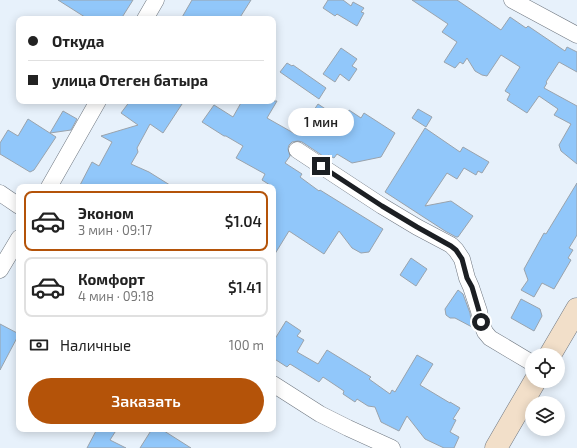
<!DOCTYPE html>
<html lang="ru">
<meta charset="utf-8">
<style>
:root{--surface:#fff;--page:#f6f6f6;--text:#222;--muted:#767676;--line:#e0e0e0;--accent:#b45309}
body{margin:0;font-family:"Exo 2",sans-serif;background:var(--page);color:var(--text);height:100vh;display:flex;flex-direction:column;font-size:15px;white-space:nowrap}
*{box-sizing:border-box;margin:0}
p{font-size:13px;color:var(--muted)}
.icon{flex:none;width:22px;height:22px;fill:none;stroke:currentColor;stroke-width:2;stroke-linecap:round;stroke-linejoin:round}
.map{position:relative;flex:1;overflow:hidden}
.panel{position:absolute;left:16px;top:184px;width:260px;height:248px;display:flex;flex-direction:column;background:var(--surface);border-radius:8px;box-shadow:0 2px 10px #0003}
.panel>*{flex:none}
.banner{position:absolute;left:16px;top:16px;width:260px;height:88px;border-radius:8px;box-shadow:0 2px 10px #0003;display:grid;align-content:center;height:88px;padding:0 12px;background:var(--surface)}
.tools{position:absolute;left:525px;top:348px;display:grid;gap:8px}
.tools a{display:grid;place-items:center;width:40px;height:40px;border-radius:50%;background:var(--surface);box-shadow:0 2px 10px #0003;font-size:20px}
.end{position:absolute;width:18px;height:18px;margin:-9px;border:5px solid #1c1f23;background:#fff;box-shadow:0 0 0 2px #fff}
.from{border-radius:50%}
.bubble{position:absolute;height:28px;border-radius:14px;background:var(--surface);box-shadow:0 2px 10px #0003;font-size:13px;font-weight:600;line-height:28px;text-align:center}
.banner b{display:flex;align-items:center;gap:14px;height:38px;font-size:15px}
.banner b+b{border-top:1px solid var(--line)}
.banner i{width:10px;height:10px;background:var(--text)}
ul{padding:7px 0 0;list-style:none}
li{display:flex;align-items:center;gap:12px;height:60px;margin:0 8px 6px;padding:0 4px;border:2px solid var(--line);border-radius:8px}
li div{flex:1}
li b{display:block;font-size:15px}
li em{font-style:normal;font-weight:600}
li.on{border-color:var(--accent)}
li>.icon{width:36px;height:36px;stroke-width:1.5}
.pay{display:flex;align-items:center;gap:10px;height:44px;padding:0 12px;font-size:15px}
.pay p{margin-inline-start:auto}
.button{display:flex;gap:8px;margin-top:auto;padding:8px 12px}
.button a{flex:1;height:46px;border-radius:24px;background:var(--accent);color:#fff;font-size:16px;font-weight:600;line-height:46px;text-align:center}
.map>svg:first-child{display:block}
.building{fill:#91c7fa;stroke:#9aa3ac}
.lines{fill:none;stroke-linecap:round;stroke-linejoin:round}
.street-casing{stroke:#6f7780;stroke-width:17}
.secondary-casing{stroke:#6f7780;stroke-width:23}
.street{stroke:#fff;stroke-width:16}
.secondary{stroke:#f2dfc9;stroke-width:22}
.route{stroke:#1c1f23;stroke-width:5}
</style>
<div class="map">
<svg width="577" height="448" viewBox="0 0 577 448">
<rect width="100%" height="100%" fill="#e7f1fb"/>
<g class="building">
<polygon points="58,0 133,0 121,19 88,19"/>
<polygon points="192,0 251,0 239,19 181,19"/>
<polygon points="328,0 343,0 351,6 353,2 364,8 361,12 364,13 357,26 337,14 335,16 323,8"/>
<polygon points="412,0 457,0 501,30 510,17 526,28 528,26 565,51 567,47 577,52 577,72 559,62 546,82 547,83 544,88 577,106 577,164 561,151 559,145 571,124 554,115 558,109 539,96 527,113 507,100 510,94 505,91 520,67 501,55 487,76 482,75 475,71 467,58 463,64 460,62 455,68 444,62 457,42 442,32 448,24"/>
<polygon points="341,48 357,59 352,66 357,69 349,81 340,74 335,82 323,74"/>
<polygon points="287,63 292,66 293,65 326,88 319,99 280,72"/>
<polygon points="130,101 184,101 163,133 150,124 137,148 138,152 131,164 149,172 173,187 79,187 92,162 99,166 112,142 101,136 138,125 121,113"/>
<polygon points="242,101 277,101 267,118 297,135 318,104 342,120 349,110 361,118 364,113 395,133 381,157 352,163 337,154 334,158 328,155 326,158 302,142 298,141 292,142 289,145 288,149 290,156 285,163 302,174 300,177 319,191 320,190 383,229 369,252 361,253 352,248 339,231 324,254 289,231 273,257 273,187 262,180 265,174 236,158 243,146 226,136 224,136 202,122 214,105 233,117"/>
<polygon points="418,109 432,117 426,127 412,118"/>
<polygon points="63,111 77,119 71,130 50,133"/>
<polygon points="28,119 56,137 34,170 30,172 0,154 0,143 8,130 18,136"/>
<polygon points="425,128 460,152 463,147 489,162 482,173 478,171 476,175 464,168 457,179 447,173 425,206 451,201 473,216 458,237 456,237 445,231 385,192"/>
<polygon points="577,183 577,235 569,248 573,250 568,258 571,260 554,289 542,283 534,297 521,290 528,280 524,269 544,233 546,234"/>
<polygon points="411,258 427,269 416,286 400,275"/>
<polygon points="458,290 463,294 470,313 472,327 455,318 450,318 446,315 445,309"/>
<polygon points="521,299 540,309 542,316 534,331 511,318"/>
<polygon points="286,321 301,331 297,336 304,340 297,352 318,364 327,350 371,377 369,379 390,394 392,390 395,392 417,355 433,364 420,385 450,403 450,402 460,408 453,419 456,420 450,432 459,437 454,448 444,448 425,439 407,416 399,431 381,422 375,407 368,406 357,399 355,402 343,394 344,391 323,377 319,382 290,364 287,367 273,358 273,342"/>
<polygon points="0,324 19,334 0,370"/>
<polygon points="97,429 117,429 110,440 126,448 87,448"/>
<polygon points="152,429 161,429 191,448 140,448"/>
</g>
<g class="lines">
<g class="street-casing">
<g id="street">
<polyline points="512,0 577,35"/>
<polyline points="145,19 156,0"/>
<polyline points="297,150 344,181 382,206 417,227 451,245 456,250 462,259 467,278 471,287 479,311 481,322 485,332 490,338 532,363"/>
<polyline points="49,187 98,101"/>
<polyline points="0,193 19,206"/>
<polyline points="0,270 19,238"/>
<polyline points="273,384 320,414 348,428 392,448"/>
</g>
</g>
<g class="secondary-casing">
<g id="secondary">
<polyline points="550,355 577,309"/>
<polyline points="496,448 535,381"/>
</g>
</g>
<use href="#street" class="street"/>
<use href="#secondary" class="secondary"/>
</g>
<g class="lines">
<polyline class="route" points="321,166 382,206 417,227 451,246 456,250 462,259 467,278 472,287 479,311 481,322"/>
</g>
</svg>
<div class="tools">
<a><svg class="icon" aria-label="locate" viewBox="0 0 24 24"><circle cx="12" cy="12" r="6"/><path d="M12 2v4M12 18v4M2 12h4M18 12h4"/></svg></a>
<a><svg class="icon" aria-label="layers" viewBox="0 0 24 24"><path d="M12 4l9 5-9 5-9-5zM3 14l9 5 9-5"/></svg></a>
</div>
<i class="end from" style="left:481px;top:322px"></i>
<i class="end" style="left:321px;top:166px"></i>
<div class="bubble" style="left:288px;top:108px;width:66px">1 мин</div>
<div class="banner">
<b><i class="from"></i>Откуда</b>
<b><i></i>улица Отеген батыра</b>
</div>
<section class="panel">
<ul>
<li class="on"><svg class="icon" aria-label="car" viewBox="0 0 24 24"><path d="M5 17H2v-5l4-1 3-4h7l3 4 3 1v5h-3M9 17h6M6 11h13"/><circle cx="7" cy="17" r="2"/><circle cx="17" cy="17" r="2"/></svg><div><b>Эконом</b><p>3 мин · 09:17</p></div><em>$1.04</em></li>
<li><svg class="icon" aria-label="car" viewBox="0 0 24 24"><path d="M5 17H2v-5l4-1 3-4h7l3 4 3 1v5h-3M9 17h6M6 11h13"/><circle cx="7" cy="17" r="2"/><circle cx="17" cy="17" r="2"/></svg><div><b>Комфорт</b><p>4 мин · 09:18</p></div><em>$1.41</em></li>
</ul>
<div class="pay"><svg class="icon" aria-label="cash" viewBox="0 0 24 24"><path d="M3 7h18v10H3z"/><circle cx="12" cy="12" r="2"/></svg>Наличные<p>100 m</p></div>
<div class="button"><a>Заказать</a></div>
</section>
</div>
